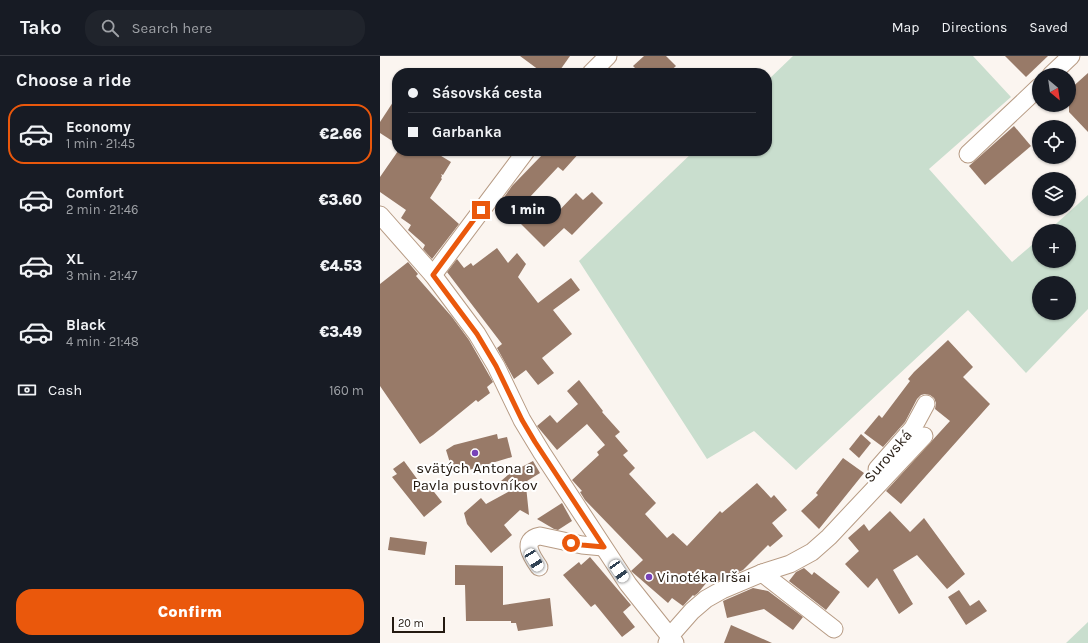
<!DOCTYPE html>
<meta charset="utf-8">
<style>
:root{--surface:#171b24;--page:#20242c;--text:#f1f3f6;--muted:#9ea1a6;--line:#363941;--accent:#ea580c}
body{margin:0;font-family:Karla,sans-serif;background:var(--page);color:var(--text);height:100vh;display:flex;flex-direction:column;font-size:15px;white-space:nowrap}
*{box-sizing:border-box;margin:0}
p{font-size:13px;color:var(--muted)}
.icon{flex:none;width:22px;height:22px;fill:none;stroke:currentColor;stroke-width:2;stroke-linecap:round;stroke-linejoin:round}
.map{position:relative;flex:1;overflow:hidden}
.details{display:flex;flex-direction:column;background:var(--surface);width:380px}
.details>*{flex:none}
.guide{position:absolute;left:12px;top:12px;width:380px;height:88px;border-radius:16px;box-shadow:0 1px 3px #0004;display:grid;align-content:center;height:88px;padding:0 16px;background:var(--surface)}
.needle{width:26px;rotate:151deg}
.controls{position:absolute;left:652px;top:12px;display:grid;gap:8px}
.controls a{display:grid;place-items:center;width:44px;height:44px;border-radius:50%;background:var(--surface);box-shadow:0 1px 3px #0004;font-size:20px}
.scale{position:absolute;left:12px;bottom:10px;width:53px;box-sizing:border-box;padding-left:4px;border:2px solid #241a11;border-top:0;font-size:11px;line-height:14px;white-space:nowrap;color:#241a11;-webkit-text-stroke:3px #fff;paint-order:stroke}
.end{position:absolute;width:18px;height:18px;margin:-9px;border:5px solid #ea580c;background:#fff;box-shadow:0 0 0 2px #fff}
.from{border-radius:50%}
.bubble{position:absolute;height:28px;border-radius:14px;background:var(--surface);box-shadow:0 1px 3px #0004;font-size:13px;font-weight:800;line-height:28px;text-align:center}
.car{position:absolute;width:12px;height:24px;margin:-12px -6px;border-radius:5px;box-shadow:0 0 3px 1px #0007;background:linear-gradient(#fff 24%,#345 0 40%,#fff 0 76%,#345 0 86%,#fff 0)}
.guide b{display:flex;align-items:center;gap:14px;height:38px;font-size:15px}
.guide b+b{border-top:1px solid var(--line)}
.guide i{width:10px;height:10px;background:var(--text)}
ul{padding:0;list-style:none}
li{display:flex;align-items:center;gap:12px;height:60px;margin:0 8px 6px;padding:0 8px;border:2px solid transparent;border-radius:16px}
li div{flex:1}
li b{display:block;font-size:15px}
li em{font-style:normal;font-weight:800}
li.selected{border-color:var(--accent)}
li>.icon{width:36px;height:36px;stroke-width:1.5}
h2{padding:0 16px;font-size:18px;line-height:48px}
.pay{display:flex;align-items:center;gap:10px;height:44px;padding:0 16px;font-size:15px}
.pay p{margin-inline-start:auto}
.cta{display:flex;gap:8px;margin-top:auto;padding:8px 16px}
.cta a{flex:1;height:46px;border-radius:16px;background:var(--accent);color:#fff;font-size:16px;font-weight:800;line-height:46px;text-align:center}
header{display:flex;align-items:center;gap:24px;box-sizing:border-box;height:56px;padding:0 20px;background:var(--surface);border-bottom:1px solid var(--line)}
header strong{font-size:19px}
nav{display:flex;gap:22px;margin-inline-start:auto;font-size:14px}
.search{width:280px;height:36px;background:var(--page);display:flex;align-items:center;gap:10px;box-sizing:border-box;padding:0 14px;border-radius:16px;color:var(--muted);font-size:15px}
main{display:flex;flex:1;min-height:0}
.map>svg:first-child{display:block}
.green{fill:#c9dece;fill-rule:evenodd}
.building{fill:#987a68}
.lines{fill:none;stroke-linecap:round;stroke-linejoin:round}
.minor-casing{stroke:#b79b84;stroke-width:19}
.minor{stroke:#fff;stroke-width:17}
.route{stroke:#ea580c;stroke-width:5}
.poi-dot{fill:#7742b9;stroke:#fff;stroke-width:1.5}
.labels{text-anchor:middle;stroke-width:4;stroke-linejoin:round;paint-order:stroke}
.street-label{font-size:15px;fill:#241a11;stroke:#fff}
.poi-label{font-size:15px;fill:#241a11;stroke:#fff}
</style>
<header>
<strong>Tako</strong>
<div class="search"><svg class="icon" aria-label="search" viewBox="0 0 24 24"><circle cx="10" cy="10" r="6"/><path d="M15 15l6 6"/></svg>Search here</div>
<nav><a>Map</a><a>Directions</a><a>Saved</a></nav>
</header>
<main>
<section class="details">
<h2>Choose a ride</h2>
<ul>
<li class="selected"><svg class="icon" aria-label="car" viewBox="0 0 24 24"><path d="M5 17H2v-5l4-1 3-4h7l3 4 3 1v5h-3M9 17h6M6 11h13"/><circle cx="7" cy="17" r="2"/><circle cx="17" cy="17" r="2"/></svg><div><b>Economy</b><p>1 min · 21:45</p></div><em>€2.66</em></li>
<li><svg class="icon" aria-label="car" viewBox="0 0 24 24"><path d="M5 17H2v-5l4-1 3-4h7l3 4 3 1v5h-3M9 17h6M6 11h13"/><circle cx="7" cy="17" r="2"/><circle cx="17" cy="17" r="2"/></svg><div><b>Comfort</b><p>2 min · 21:46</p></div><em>€3.60</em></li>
<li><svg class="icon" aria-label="car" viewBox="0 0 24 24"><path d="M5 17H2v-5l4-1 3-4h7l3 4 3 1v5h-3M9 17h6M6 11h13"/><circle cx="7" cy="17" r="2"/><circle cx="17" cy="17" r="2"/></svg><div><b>XL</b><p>3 min · 21:47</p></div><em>€4.53</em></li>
<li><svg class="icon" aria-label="car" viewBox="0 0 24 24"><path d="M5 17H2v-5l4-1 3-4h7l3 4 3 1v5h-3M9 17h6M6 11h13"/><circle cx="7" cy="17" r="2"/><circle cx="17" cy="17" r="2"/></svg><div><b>Black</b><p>4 min · 21:48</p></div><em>€3.49</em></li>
</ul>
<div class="pay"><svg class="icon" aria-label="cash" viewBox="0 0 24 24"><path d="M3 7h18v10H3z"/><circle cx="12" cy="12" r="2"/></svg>Cash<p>160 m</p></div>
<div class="cta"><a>Confirm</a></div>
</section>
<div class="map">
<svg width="708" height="587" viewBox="0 0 708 587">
<rect width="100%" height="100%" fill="#fbf5f0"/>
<g class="green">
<path d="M413 0H593L631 41 549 113 632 206 659 183V205H689V175H668L708 139V253L646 317 588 254 416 414 374 375 327 403 199 205 314 95H387V25ZM659 227H689V257H659Z"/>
<polygon points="708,566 708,587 686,587"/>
</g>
<g class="building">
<polygon points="140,0 190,0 178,17 163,17"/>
<polygon points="264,0 286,0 296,10 288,17 260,17 253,10"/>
<polygon points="625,0 668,0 646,21"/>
<polygon points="708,17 708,76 689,56 689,34"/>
<polygon points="17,40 17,88 0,77 0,66"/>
<polygon points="634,70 651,90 605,129 589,110"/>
<polygon points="18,95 53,95 71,106 63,119 61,118 62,120 61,122 62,123 50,142 79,168 52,203 43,193 45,189 28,174 31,169 21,162 26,154 0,136 0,121"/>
<polygon points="160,95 201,95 183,115 178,111 149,142 170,164 196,137 203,144 212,136 223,147 192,179 184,172 164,191 120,147 132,130 163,98"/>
<polygon points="117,192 128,207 137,197 146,208 138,221 158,247 191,222 200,234 173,254 192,278 162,302 174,317 158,329 146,314 134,323 117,292 122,288 67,216 77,203 84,212 91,207 93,210"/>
<polygon points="28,206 38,218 36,220 72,261 89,284 113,326 107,331 110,337 98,346 96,344 53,379 40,388 0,330 0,228"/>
<polygon points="568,284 593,311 583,321 610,348 521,448 506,435 570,365 555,353 556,347 554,342 550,339 545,338 541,339 537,343 525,366 503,391 484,377 499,359 502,362 530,325 528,323 534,316"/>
<polygon points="199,324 223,355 222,356 240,376 235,380 248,395 243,399 255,412 249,418 276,447 265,458 287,482 293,477 307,490 340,455 342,457 377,427 391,442 394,439 407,454 392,467 403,480 390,491 388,489 363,514 334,527 332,520 318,537 314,540 313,539 303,550 292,542 288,547 251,515 263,504 205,444 200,436 202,435 192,424 219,399 217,396 225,389 207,368 177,394 157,370 170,359 177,367 198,348 187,335"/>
<polygon points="117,378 118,383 127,381 132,401 79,417 76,408 71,410 66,394 74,389"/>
<polygon points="481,378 491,387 479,402 469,393"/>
<polygon points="463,402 484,417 439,473 421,455 438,439 436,437"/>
<polygon points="24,405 43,431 47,427 62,446 44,461 12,421 17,418 13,413"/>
<polygon points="153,405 160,417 147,425 149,428 146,430 149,459 140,454 124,469 132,479 111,497 87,468 84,457 101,442 106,448 128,436 121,425 135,413 136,414"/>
<polygon points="182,447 192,465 178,474 174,473 157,463"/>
<polygon points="510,455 530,476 544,462 585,518 567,533 537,499 513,514 533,548 519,558 497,522 488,532 465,508 479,495 468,482 484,468 489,475"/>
<polygon points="10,481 47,486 45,499 8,494"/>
<polygon points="210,501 251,549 243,556 255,571 242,581 215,548 211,551 183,519 199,506 201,509"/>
<polygon points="75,509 123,510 123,549 170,542 173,570 138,575 136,567 131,567 131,565 86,565 85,529 75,529"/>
<polygon points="424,512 432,519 434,516 460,536 446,554 409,525 416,516"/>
<polygon points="373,532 388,535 423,561 413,574 384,553 347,562 343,545"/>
<polygon points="579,534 590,550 599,544 607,555 586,569 568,541"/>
<polygon points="351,569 392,587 344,587"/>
</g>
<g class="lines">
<g class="minor-casing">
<g id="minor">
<polyline points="211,17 228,0"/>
<polyline points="671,19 691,0"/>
<polyline points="588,98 659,31"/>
<polyline points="0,159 53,219 97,278 116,310 142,364 162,397 248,528 295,587"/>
<polyline points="53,219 146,95"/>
<polyline points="497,413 533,372 546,348"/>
<path d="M159 511C152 501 140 484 160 480L202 489 223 491"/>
<polyline points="382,517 454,573"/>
<polyline points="287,587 290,580 312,555 326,543 342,534 382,517 410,508 432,496 449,481 544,380"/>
</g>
</g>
<use href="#minor" class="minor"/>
</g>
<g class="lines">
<polyline class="route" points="101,154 53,219 97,278 116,310 142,364 155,386 224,491 202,489 191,487"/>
</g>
<g class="poi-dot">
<circle cx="95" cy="397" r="4"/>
<circle cx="269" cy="521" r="4"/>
</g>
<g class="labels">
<g class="street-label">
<text transform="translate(508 400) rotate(-49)" y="5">Surovská</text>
</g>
<g class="poi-label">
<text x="95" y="417">svätých Antona a<tspan x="95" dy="17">Pavla pustovníkov</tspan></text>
<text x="277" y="526" text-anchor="start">Vinotéka Iršai</text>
</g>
</g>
</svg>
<div class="controls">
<a><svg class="needle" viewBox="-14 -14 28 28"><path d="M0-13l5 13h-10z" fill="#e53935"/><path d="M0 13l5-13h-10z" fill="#9ea1a6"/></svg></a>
<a><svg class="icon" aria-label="locate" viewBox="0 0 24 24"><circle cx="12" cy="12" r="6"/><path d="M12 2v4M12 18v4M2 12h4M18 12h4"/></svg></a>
<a><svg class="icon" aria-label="layers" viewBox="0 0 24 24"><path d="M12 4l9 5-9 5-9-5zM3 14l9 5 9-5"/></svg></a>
<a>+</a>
<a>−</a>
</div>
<div class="scale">20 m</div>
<i class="end from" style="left:191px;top:487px"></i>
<i class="end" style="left:101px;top:154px"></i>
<div class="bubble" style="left:115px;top:140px;width:66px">1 min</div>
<i class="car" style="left:154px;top:504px;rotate:148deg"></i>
<i class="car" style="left:239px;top:515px;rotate:146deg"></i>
<div class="guide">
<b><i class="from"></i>Sásovská cesta</b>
<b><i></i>Garbanka</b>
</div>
</div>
</main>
